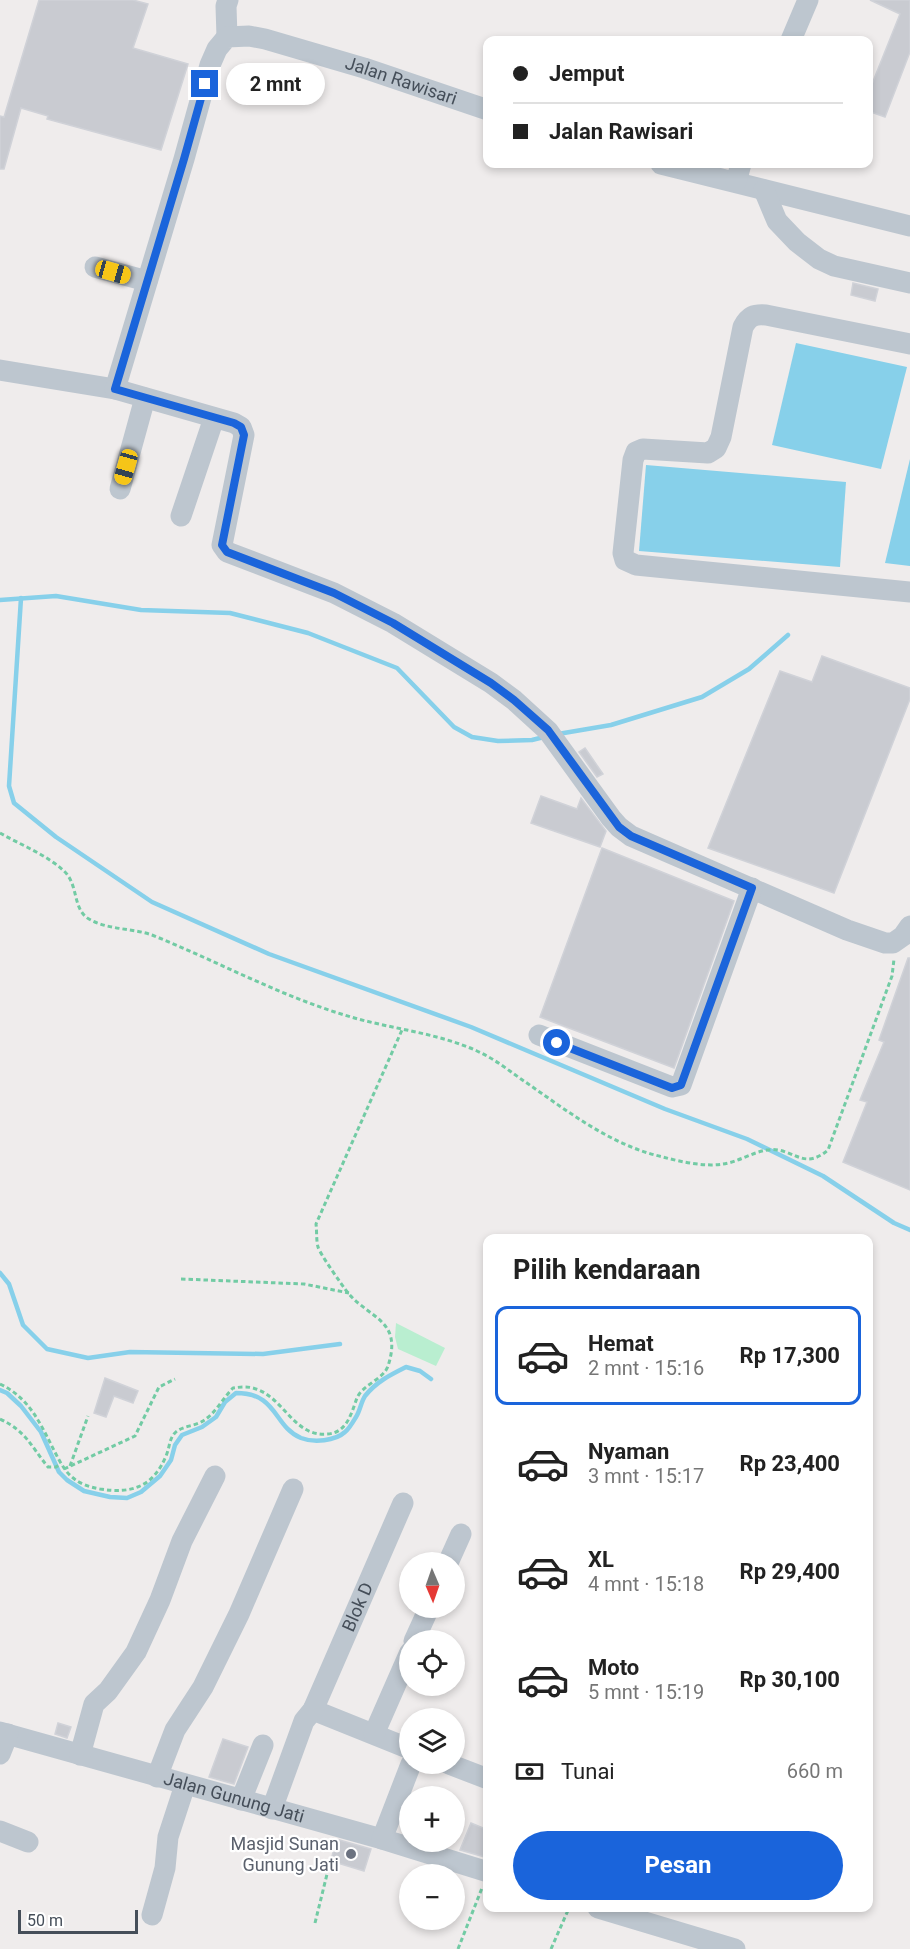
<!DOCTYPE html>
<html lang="id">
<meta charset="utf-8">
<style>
:root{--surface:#fff;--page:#f6f6f6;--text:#222;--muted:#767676;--line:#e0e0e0;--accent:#1a64db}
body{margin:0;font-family:Roboto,sans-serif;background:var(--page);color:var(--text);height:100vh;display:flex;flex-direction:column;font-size:22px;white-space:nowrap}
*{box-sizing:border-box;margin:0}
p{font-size:20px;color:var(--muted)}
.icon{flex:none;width:33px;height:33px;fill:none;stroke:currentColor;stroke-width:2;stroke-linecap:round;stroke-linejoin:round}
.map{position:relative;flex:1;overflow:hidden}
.details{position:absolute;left:483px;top:1234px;width:390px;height:678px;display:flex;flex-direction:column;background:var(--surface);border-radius:12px;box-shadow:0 3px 9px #0003}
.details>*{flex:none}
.hud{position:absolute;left:483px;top:36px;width:390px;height:132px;border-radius:12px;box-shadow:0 3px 9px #0003;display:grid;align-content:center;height:132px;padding:0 30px;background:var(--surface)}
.needle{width:39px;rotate:178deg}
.controls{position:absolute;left:399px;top:1552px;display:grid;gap:12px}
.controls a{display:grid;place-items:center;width:66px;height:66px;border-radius:50%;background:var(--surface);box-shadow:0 3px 9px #0003;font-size:30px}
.scale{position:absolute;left:18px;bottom:15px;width:120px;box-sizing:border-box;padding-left:6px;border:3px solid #454e59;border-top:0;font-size:16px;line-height:21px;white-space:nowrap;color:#454e59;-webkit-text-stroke:4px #fff;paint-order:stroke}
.end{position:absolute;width:27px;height:27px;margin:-14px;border:8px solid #1a64db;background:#fff;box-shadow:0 0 0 3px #fff}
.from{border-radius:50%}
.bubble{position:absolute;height:42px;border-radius:21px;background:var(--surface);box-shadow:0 3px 9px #0003;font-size:20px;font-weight:700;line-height:42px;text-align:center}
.car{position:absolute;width:18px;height:36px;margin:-18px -9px;border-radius:8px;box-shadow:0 0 4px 2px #0007;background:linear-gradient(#f5c518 24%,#345 0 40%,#f5c518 0 76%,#345 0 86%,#f5c518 0)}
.hud b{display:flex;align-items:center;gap:21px;height:57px;font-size:22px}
.hud b+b{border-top:2px solid var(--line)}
.hud i{width:15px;height:15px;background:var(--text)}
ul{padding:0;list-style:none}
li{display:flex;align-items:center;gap:18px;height:99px;margin:0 12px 9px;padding:0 18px;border:3px solid transparent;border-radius:12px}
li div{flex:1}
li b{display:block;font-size:22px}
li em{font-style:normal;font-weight:700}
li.on{border-color:var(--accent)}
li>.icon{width:54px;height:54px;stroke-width:1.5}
h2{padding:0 30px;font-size:27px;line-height:72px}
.pay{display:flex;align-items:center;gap:15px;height:66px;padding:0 30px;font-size:22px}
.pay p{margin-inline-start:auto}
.primary-button{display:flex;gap:12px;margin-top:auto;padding:12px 30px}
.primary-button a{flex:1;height:69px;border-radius:36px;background:var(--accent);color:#fff;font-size:24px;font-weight:700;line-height:69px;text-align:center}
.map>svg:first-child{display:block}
.green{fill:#b9eed0}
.water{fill:#87d0ea}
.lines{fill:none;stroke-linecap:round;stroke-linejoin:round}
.stream{stroke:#87d0ea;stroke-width:4.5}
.building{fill:#c9cbd1;stroke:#d0d2d8;stroke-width:1.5}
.path{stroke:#72cba4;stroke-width:3;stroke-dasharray:4.5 3;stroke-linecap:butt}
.minor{stroke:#bdc6cf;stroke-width:21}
.route{stroke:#1a64db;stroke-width:8}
.worship-dot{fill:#6b7280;stroke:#fff;stroke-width:2}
.labels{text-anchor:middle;stroke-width:4.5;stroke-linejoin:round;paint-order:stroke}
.street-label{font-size:18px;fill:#454e59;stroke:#fff}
.worship-label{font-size:18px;fill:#5b616d;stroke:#fff;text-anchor:end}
</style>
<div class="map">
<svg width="910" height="1949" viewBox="0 0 910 1949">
<rect width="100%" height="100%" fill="#efecec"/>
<polygon class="green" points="396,1323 445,1348 436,1366 398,1349 395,1337"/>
<g class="water">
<polygon points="796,343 907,367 881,469 772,445"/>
<polygon points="910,459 910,566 885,563"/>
<polygon points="646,465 846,482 840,567 639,551"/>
</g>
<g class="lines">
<g class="stream">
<polyline points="21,598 9,786 14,803 56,837 152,902 269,954 471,1027 665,1109 747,1139 823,1176 894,1223 910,1230"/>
<polyline points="0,600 56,596 141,610 230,613 308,633 397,668 454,727 472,737 498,741 532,740 544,737"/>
<polyline points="558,734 611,725 702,697 749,669 788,635"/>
<polyline points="0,1273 9,1284 23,1325 47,1349 88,1358 130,1352 263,1354 340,1344"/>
<path d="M0 1390 7 1393 21 1406 41 1432 59 1472 67 1480 84 1491 110 1497 127 1498 141 1492 160 1476 171 1460 175 1445 182 1435 202 1427 216 1417 225 1402 236 1393C278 1393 273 1426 301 1438 314 1443 335 1441 345 1432 349 1429 353 1422 356 1417 360 1411 361 1402 365 1396 376 1382 390 1375 406 1367L420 1371 431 1379"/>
</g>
</g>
<g class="building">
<polygon points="39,0 133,0 148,4 133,48 188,64 161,150 47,119 48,116 21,108 4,169 0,169 0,116 4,117"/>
<polygon points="870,0 910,0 910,52 885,117 868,111 868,94 900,14"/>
<polygon points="853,283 878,289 875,301 851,295"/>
<polygon points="822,656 910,688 910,699 834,893 708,848 780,671 812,682"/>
<polygon points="585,748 603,774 597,777 579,752"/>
<polygon points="541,796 577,809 581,798 606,831 600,847 531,823"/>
<polygon points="602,848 734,901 674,1068 540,1017"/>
<polygon points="908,958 910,958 910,1190 843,1162 867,1102 860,1100 884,1042 879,1040"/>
<polygon points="105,1378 138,1391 133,1403 114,1396 106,1417 94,1413"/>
<polygon points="58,1723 71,1727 67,1738 55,1734"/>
<polygon points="223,1739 248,1747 234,1784 209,1777"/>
<polygon points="471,1823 488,1830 488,1858 460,1850"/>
<polygon points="336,1839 371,1849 364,1871 331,1861"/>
</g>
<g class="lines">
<g class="path">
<path d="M0 833C21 845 47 855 64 871 79 885 72 909 89 919 108 930 132 928 152 935 219 962 282 997 351 1017 392 1029 438 1033 477 1051 493 1058 507 1069 521 1079 565 1109 609 1145 663 1157 681 1162 705 1167 723 1164 738 1162 753 1152 767 1150 793 1146 802 1172 828 1150L892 976 894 959"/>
<polyline points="181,1279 304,1284 349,1293"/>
<path d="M0 1384C32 1399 42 1428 58 1458 68 1477 78 1485 100 1489 132 1494 153 1487 166 1456 170 1447 169 1437 177 1431 184 1426 195 1426 203 1421 215 1414 223 1398 233 1388 240 1387 249 1386 256 1389 284 1398 294 1437 327 1434 347 1433 351 1414 357 1398 362 1385 384 1379 388 1366 403 1320 370 1319 348 1293 342 1285 320 1254 318 1247 316 1239 317 1231 316 1224L402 1030"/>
<path d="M0 1419C27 1432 30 1445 48 1467H56L61 1464"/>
<polyline points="70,1466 88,1416"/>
<polyline points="64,1469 135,1436 159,1387 175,1379"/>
<polyline points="315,1923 330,1862"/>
<polyline points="458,1949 482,1888"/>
<polyline points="551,1949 569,1908"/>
</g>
<g class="minor">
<polyline points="227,37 226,6 228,0"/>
<polyline points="791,40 808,0"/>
<polyline points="661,164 910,226"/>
<polyline points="736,182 741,164"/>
<polyline points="764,190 777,221 797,242 819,259 834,266 910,283"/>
<polyline points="95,267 147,281"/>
<path d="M910 344 766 315C754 314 749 316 743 327L721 437 716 448 708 453 643 449 636 452 633 460 623 553 625 560 636 565 910 592"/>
<path id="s1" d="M0 370 115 389 184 159 210 65 217 49 227 37 249 36 265 39 364 68 488 110"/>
<polyline points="115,389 234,423 241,427 244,435 222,545 227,552 334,593 393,623 491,683 514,700 548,731 611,818 619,827 631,836 847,930 885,943 893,943 903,936 910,926"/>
<polyline points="120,489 145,398"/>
<polyline points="181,516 214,418"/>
<polyline points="539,1035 672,1087 681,1085 752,888"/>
<polyline points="448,1563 461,1534"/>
<polyline points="414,1641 429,1608"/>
<polyline points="313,1710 410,1749"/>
<path id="s2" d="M0 1732 382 1839 488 1872"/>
<polyline points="374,1734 410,1652"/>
<polyline points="0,1754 8,1734"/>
<polyline points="80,1755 94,1704 108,1691 136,1652 160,1600 182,1541 215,1476"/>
<polyline points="449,1764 488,1779"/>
<polyline points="157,1777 175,1730 203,1687 239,1614 293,1489"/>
<polyline points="241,1800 263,1745"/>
<path id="s3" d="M272 1809 304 1721 313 1710 403 1503"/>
<polyline points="0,1831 28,1842"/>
<polyline points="382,1839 411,1764"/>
<polyline points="598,1908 735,1949"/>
<polyline points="152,1915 165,1868 168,1837 185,1785"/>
</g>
</g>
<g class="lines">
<polyline class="route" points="205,84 184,159 115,389 234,423 241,427 244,435 222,545 227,552 334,593 393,623 491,683 514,700 548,730 619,827 631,836 752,888 681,1085 672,1088 557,1043"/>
</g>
<circle class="worship-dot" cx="351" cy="1854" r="6"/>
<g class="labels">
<g class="street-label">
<text dy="6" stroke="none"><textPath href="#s1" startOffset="668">Jalan Rawisari</textPath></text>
<text dy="6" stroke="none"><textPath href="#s3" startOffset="220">Blok D</textPath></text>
<text dy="6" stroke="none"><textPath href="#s2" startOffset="243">Jalan Gunung Jati</textPath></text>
</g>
<g class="worship-label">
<text x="339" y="1850">Masjid Sunan<tspan x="339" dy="21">Gunung Jati</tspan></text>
</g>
</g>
</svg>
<div class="controls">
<a><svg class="needle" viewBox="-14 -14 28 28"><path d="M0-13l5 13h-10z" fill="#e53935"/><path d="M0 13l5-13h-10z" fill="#767676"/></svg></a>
<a><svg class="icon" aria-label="locate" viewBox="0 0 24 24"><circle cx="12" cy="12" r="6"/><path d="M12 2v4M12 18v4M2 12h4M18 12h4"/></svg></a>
<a><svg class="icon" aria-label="layers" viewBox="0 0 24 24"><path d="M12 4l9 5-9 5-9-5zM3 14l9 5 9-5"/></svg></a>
<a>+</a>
<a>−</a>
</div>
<div class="scale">50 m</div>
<i class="end from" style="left:557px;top:1043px"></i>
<i class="end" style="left:205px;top:84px"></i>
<div class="bubble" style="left:226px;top:63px;width:99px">2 mnt</div>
<i class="car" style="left:113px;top:272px;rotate:106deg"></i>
<i class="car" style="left:126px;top:467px;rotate:196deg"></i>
<div class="hud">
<b><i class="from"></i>Jemput</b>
<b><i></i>Jalan Rawisari</b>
</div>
<section class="details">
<h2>Pilih kendaraan</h2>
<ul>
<li class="on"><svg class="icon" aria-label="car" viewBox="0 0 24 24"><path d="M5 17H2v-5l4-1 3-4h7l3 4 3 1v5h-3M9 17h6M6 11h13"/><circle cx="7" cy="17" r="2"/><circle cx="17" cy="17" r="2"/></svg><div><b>Hemat</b><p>2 mnt · 15:16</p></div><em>Rp 17,300</em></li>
<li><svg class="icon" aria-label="car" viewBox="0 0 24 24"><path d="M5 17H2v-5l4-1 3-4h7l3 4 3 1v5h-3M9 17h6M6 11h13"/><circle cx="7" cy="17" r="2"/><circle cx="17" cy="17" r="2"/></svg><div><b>Nyaman</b><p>3 mnt · 15:17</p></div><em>Rp 23,400</em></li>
<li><svg class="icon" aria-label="car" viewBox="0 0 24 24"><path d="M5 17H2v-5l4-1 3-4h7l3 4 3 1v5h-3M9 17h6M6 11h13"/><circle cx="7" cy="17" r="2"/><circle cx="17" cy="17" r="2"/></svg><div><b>XL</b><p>4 mnt · 15:18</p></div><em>Rp 29,400</em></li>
<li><svg class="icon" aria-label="car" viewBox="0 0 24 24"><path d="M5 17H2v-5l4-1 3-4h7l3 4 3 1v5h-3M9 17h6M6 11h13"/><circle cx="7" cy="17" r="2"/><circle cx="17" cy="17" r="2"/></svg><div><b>Moto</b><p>5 mnt · 15:19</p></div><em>Rp 30,100</em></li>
</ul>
<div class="pay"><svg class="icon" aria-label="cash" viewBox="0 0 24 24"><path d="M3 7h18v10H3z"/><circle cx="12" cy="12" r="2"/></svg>Tunai<p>660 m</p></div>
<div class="primary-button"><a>Pesan</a></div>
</section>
</div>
